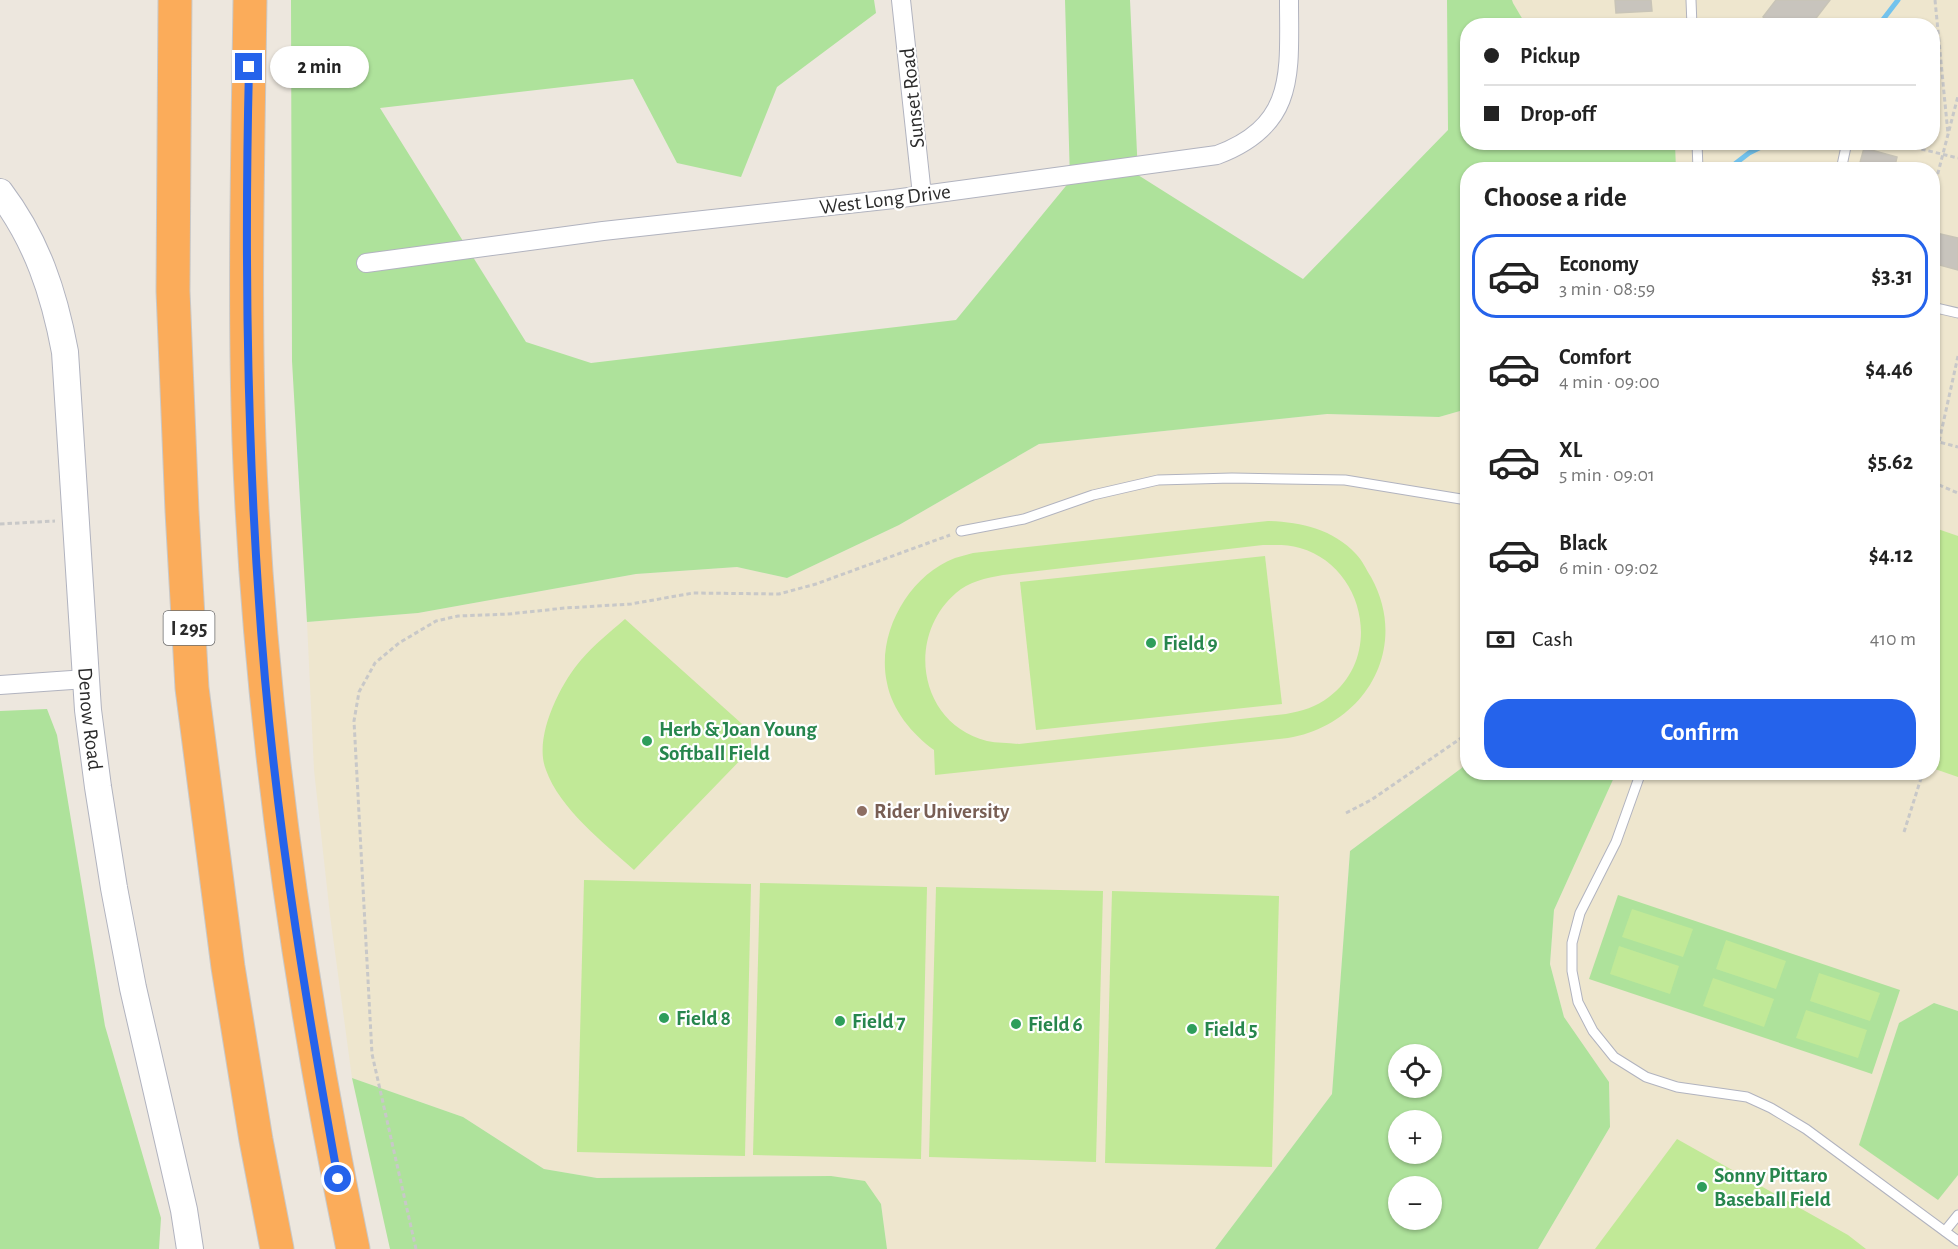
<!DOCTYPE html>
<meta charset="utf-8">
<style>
:root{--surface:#fff;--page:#f2f2f2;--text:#222;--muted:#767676;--line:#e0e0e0;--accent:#2563eb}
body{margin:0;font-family:"Alegreya Sans",sans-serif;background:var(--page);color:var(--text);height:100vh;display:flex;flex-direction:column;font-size:22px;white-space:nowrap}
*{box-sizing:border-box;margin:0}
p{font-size:20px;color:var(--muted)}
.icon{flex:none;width:33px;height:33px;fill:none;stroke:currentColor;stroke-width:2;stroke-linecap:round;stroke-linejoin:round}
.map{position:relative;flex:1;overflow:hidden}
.side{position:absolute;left:1460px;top:162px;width:480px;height:618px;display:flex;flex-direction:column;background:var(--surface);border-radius:24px;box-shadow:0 2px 4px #0004}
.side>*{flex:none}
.banner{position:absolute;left:1460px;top:18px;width:480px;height:132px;border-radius:24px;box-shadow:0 2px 4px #0004;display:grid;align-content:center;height:132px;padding:0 24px;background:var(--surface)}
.buttons{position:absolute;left:1388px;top:1044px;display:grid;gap:12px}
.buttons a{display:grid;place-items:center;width:54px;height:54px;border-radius:50%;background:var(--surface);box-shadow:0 2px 4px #0004;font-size:30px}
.end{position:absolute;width:27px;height:27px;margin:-14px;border:8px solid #2563eb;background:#fff;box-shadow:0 0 0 3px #fff}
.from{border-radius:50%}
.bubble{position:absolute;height:42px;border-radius:21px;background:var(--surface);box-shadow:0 2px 4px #0004;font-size:20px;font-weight:700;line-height:42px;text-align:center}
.banner b{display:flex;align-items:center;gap:21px;height:57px;font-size:22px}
.banner b+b{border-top:2px solid var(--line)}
.banner i{width:15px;height:15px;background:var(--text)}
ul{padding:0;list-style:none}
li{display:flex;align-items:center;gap:18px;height:84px;margin:0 12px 9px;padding:0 12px;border:3px solid transparent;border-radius:24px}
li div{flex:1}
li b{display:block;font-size:22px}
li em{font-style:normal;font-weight:700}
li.selected{border-color:var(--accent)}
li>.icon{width:54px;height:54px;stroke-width:1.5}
h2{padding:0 24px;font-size:27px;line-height:72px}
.pay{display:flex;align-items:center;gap:15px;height:66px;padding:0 24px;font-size:22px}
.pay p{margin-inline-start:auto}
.action{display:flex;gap:12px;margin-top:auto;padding:12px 24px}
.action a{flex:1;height:69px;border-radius:24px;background:var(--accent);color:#fff;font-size:24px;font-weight:700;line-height:69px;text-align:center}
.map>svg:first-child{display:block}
.education{fill:#eee6ce}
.green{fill:#aee29b;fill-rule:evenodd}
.pitch{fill:#c1e997;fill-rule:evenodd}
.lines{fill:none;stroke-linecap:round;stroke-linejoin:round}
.stream{stroke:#73c3ed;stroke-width:5}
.building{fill:#c8c4bd;stroke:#c8c4b7;stroke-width:1.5}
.lane-casing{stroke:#b1b3bf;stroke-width:11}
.street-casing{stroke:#b1b3bf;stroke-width:20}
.secondary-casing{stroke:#b1b3bf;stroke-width:28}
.highway-casing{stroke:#c8c8c8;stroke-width:35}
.path{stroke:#c8c8c8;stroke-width:3;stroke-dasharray:4.5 3;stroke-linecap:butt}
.lane{stroke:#fff;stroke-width:9}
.street{stroke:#fff;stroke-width:18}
.secondary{stroke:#fff;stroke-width:26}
.highway{stroke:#fbac5a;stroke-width:33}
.route{stroke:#2563eb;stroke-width:8}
.leisure-dot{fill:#2e9e5b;stroke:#fff;stroke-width:2}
.education-dot{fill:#8d6e63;stroke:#fff;stroke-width:2}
.labels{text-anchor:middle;stroke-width:4.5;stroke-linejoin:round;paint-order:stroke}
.shield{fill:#fff;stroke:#6b6b6b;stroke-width:1.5}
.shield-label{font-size:20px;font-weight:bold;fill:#2b2b2b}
.street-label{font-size:21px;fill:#2b2b2b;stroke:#fff}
.leisure-label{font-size:21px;font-weight:bold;fill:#27864d;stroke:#fff;text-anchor:start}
.education-label{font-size:21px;font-weight:bold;fill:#785e54;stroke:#fff;text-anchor:start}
</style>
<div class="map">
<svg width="1958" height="1249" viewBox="0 0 1958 1249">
<rect width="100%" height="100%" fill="#ede7de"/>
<g class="education">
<polygon points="1512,0 1958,0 1958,1011 1934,1003 1938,1199 1958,1175 1958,1249 1538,1249 1610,1127 1609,1082 1564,1017 1550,964 1554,910 1616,773 1932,772 1932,170 1676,169 1675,143 1932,142 1932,26 1526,25 1513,3"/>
<polygon points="1467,409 1467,764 1350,851 1332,1094 1215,1249 887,1249 881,1204 831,1176 597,1178 544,1169 463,1117 352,1078 330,915 314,770 307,622 418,613 636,574 737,567 787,578 899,525 1039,444 1327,414 1439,417"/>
</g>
<g class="green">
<polygon points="291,0 874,0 876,13 777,87 741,177 677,163 633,79 380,108 526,342 591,363 956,320 1070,181 1065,0 1130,0 1138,175 1303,279 1448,130 1447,0 1512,0 1513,3 1526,25 1467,26 1467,142 1675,143 1676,169 1467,170 1467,409 1439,417 1327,414 1039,444 899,525 787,578 737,567 636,574 418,613 307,622 292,361"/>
<polygon points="47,709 57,735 105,1026 161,1218 159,1249 0,1249 0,711"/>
<path d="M1467 764V772L1616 773 1554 910 1550 964 1564 1017 1609 1082 1610 1127 1538 1249H1215L1332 1094 1350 851ZM1398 1054H1431V1088H1398ZM1431 1120V1154H1398V1120ZM1431 1186V1220H1398V1186Z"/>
<polygon points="1618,895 1900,990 1872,1074 1589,979"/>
<polygon points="1934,1003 1958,1011 1958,1175 1938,1200 1859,1145 1899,1023"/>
<polygon points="352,1078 463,1117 544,1169 597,1178 831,1176 865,1181 881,1204 887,1249 390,1249"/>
</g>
<g class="pitch">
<path d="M1268 521C1300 522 1333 529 1356 554 1362 560 1366 569 1371 577 1410 647 1366 725 1288 738L935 775 934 750C912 734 892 710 887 683 876 634 908 576 955 558 961 556 967 555 973 553ZM1263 545C1275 545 1288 544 1300 548 1364 566 1384 656 1329 697 1316 707 1302 711 1286 714L1019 744C1008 743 997 743 987 741 919 724 905 637 956 593 968 582 986 578 1003 575Z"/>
<polygon points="1932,527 1958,536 1958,777 1932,768"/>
<polygon points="1265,556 1282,704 1036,730 1020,582"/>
<path d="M625 619 751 732V749L634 870C604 843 560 809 546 770 533 738 560 684 581 660 594 645 610 632 625 619Z"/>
<polygon points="584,880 751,884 745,1156 577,1152"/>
<polygon points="760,883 927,887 921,1159 753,1155"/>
<polygon points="936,887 1103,891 1096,1162 929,1157"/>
<polygon points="1112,891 1279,896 1272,1167 1105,1163"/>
<polygon points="1632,909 1693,929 1683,957 1622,937"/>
<polygon points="1726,940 1786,961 1776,989 1716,969"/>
<polygon points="1619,946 1679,966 1670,994 1610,974"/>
<polygon points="1819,973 1880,993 1870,1021 1810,1001"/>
<polygon points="1713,978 1774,999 1764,1027 1703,1006"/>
<polygon points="1806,1010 1867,1030 1858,1058 1796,1038"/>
<polygon points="1677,1139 1848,1235 1866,1249 1595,1249"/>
</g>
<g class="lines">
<g class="stream">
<polyline points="1878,26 1898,0"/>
<polyline points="1727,170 1749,153 1771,142"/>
</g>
</g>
<g class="building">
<polygon points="1615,0 1651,0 1652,11 1616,13"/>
<polygon points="1776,0 1830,0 1810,26 1774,26 1763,17"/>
<polygon points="1864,148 1897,157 1894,170 1858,170"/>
<polygon points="1932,232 1958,238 1958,270 1932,263"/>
</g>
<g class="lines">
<g class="lane-casing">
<g id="lane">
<polyline points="1691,0 1692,26"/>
<polyline points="1697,142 1698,170"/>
<polyline points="1841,170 1847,142"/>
<polyline points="1932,307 1958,313"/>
<polyline points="961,531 1024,519 1093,495 1158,480 1232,478 1345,480 1467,500"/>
<polyline points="1641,772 1616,842 1580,913 1572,943 1572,971 1578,1002 1593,1031 1614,1057 1646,1077 1677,1087 1747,1097 1771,1108 1806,1129 1958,1241"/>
<polyline points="1945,1231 1958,1215"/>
</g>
</g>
<g class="street-casing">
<g id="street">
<polyline points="901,0 922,195"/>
<path d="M366 263 603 231 894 199 1217 155C1297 125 1289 72 1289 0"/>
<polyline points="0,685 86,679"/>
</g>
</g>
<g class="secondary-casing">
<g id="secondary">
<path id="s1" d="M0 192C37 241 54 293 65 352L88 710 98 787 114 888 133 988 184 1210 190 1249"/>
</g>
</g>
<g class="highway-casing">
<g id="highway">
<polyline points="175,0 173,291 182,511 192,688 228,967 256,1140 277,1249"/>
<path d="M250 0C248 147 244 294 249 442 259 713 298 983 353 1249"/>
</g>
</g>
<g class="path">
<polyline points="1935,0 1948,134"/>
<polyline points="1892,142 1958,158"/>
<polyline points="1932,196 1958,96"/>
<polyline points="1958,356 1939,442 1958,447"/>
<polyline points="1932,482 1958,493"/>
<polyline points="0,524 55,521"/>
<polyline points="1818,772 1830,777 1832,772"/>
<polyline points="1346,813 1371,800 1467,734"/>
<polyline points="1904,832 1923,772"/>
<polyline points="416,1249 372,1054 354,721 359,692 375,663 399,643 436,621 458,616 509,614 565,608 631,604 693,593 779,594 816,584 950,535"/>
</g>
<use href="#lane" class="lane"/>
<use href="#street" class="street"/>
<use href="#secondary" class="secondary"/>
<use href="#highway" class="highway"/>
</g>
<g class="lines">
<path class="route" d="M249 67C244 272 247 474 265 679 280 847 308 1013 338 1179"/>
</g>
<g class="leisure-dot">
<circle cx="1151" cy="643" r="6"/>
<circle cx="647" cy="741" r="6"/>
<circle cx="664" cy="1018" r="6"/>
<circle cx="840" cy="1021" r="6"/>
<circle cx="1016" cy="1024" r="6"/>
<circle cx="1192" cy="1029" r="6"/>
<circle cx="1702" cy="1187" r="6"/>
</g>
<circle class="education-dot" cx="862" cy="811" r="6"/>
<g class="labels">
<rect class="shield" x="163.5" y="611" width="51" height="34" rx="4.5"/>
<g class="shield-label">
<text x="189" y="635">I 295</text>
</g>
<g class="street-label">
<text transform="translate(912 98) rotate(-96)" y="7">Sunset Road</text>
<text transform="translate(885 199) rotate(-7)" y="7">West Long Drive</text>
<text dy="7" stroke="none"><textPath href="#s1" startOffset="542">Denow Road</textPath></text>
</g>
<g class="leisure-label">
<text x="1163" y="650">Field 9</text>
<text x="659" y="736">Herb &amp; Joan Young<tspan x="659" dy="24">Softball Field</tspan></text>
<text x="676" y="1025">Field 8</text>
<text x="852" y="1028">Field 7</text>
<text x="1028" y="1031">Field 6</text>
<text x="1204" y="1036">Field 5</text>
<text x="1714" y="1182">Sonny Pittaro<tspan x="1714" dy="24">Baseball Field</tspan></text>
</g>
<g class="education-label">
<text x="874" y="818">Rider University</text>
</g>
</g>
</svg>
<div class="buttons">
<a><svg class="icon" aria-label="locate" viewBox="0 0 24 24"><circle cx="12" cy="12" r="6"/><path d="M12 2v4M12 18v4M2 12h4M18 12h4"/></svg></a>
<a>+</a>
<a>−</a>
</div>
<i class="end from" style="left:338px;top:1179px"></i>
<i class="end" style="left:249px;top:67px"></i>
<div class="bubble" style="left:270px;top:46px;width:99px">2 min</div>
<div class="banner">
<b><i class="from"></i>Pickup</b>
<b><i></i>Drop-off</b>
</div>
<section class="side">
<h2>Choose a ride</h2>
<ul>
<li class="selected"><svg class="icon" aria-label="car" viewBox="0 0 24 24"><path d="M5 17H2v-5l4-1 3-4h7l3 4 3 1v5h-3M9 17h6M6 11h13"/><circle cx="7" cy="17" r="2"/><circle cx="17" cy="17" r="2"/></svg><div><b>Economy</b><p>3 min · 08:59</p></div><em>$3.31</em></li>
<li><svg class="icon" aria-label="car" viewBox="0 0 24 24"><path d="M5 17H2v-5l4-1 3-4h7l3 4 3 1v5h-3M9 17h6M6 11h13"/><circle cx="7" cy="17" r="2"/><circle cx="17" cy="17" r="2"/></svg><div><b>Comfort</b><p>4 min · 09:00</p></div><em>$4.46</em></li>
<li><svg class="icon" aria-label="car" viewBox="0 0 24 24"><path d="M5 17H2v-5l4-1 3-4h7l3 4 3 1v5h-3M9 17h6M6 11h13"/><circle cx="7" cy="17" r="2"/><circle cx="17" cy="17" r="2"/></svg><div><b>XL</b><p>5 min · 09:01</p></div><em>$5.62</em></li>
<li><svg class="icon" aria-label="car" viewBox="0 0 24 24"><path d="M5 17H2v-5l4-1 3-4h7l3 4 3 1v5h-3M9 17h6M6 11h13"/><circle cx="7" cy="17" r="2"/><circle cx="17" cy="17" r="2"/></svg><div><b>Black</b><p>6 min · 09:02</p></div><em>$4.12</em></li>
</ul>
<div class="pay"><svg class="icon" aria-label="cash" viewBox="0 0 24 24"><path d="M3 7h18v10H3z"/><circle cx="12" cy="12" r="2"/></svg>Cash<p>410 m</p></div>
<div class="action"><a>Confirm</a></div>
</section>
</div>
